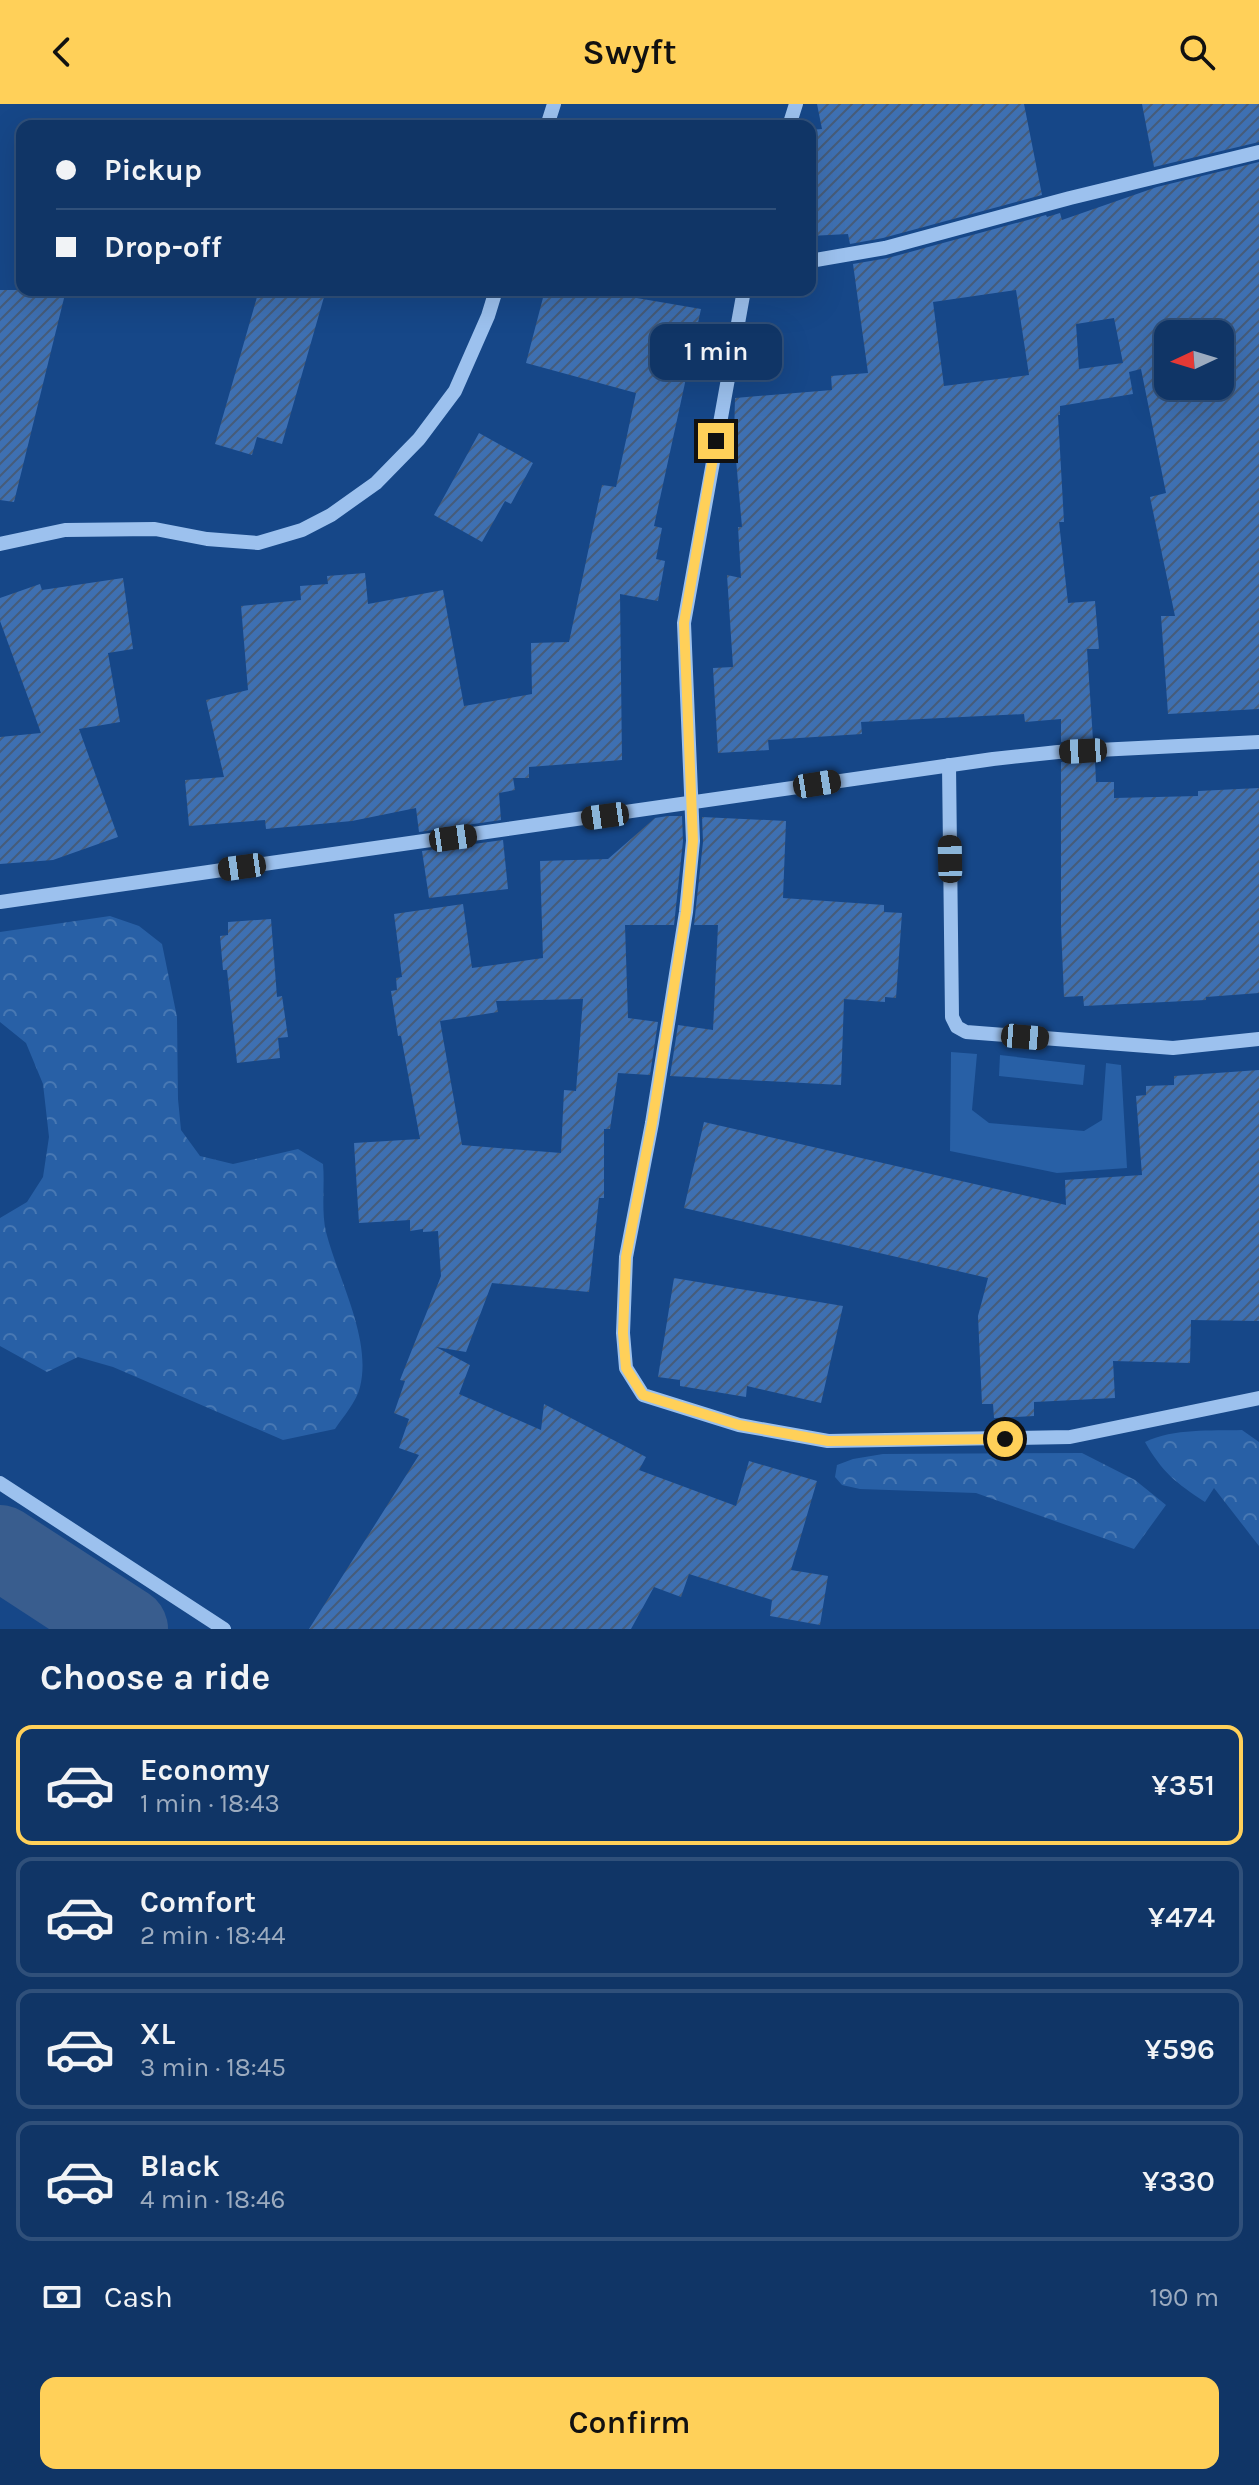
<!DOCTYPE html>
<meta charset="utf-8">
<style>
:root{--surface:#103566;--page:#1e406f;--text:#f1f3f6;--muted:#9cabbf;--line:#30507a;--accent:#ffd059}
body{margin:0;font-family:Karla,sans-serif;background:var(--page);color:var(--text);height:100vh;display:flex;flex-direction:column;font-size:30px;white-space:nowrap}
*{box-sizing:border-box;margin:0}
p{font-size:26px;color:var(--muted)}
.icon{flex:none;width:44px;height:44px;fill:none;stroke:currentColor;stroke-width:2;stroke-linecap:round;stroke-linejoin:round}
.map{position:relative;height:1525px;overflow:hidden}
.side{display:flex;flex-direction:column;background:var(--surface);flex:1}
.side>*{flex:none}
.banner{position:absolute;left:16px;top:16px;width:800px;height:176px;border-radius:16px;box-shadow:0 8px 32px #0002,0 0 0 2px var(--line);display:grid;align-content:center;height:176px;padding:0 40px;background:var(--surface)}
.needle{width:52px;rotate:266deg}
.tools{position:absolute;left:1154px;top:216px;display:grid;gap:16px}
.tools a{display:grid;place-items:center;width:80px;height:80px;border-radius:16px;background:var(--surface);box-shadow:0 8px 32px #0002,0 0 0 2px var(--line);font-size:40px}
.end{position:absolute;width:36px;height:36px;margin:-18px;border:10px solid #ffd059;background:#111;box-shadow:0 0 0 4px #111}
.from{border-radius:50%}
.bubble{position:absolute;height:56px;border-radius:16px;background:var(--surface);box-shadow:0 8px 32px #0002,0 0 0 2px var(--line);font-size:26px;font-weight:600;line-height:56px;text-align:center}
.car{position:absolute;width:24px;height:48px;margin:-24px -12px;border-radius:10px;box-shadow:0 0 6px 2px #0007;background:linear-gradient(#222 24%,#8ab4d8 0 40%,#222 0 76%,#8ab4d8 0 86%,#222 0)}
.banner b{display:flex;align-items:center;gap:28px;height:76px;font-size:30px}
.banner b+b{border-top:2px solid var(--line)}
.banner i{width:20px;height:20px;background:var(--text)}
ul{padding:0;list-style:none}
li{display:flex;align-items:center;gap:24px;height:120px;margin:0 16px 12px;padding:0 24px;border:4px solid var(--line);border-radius:16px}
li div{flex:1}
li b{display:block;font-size:30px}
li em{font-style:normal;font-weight:600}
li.selected{border-color:var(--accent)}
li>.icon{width:72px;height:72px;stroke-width:1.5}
h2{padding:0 40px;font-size:36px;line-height:96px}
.pay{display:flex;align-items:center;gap:20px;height:88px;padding:0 40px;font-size:30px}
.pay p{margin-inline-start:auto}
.cta{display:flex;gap:16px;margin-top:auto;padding:16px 40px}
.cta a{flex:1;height:92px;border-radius:16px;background:var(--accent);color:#111;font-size:32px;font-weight:600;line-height:92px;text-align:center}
header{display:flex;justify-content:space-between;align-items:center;height:104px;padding:0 40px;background:var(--accent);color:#111;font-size:36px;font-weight:600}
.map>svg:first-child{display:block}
.green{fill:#2860a6}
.forest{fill:url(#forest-crowns)}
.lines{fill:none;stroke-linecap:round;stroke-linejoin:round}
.river{stroke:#395d8e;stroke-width:84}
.building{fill:url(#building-hatch);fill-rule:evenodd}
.minor{stroke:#9cc1ee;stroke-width:14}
.route{stroke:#ffd059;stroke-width:10}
</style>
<header><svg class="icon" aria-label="back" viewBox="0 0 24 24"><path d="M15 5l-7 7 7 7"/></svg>Swyft<svg class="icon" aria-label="search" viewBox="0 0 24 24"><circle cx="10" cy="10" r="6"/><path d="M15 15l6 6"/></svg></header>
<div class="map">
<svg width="1259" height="1525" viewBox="0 0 1259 1525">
<defs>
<pattern id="forest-crowns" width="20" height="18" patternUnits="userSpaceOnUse" patternTransform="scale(2)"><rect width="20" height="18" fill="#2860a6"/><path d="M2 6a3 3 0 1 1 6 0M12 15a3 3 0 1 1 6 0" fill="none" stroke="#4878b3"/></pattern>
<pattern id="building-hatch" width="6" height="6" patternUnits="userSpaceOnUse" patternTransform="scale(2)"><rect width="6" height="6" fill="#3e70b2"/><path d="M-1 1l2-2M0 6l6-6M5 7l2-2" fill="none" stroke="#465c7a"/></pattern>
</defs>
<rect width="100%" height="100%" fill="#164788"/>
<g class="green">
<polygon points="951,948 977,950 972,1006 989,1019 1084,1027 1102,1016 1106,959 1121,961 1127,1064 1057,1069 950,1047"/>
<polygon points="1000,951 1085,961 1083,981 999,972"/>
</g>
<g class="forest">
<path d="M110 812 139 822 162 840 177 913 178 995 181 1026 200 1052 233 1060 298 1045 323 1060C325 1081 321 1106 326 1128 338 1175 372 1235 360 1283 357 1297 343 1313 335 1325L283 1336 113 1263 78 1253 47 1268 0 1242V1114L27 1098 43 1073 49 1033 43 980 26 939 0 918V828Z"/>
<path d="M1242 1326 1259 1338V1442L1214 1384 1205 1398C1176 1379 1162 1368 1145 1338 1175 1324 1210 1327 1242 1326Z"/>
<polygon points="1082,1349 1135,1376 1166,1401 1134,1445 976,1389 860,1385 842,1381 835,1373 837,1361 853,1355 883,1350"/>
</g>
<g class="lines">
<polyline class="river" points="0,1443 126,1525"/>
</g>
<g class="building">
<polygon points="817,0 1024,0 1042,91 883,134 850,140 848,130 810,132 810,26 822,25"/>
<polygon points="1142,0 1259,0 1259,38 1154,63"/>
<path d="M1259 58V605L1168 610 1161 512H1175L1150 393 1166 389 1141 265 1129 268 1133 290 1060 302V311H1058L1064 418H1059L1068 499 1095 497 1099 545H1087L1093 636 1061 638V615L1025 618 1024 610 861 618 862 630 768 636 769 646 718 649 713 564 733 563 727 471 741 474 738 423H742L734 333 735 294 832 286 831 272 868 269 853 160 888 154 1046 111 1047 113 1060 109 1062 116 1157 83ZM1016 186 1029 271 944 282 933 198ZM1114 214 1123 259 1079 265 1076 220ZM1168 230H1220V282H1168Z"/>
<polygon points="0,186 66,186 14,398 0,396"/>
<polygon points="259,186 326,186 282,340 257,333 252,351 215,340"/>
<polygon points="545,186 590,186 701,205 654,422 662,424 656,455 665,457 658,497 620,490 622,656 529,663 529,674 513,674 515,686 499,689 501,716 419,728 416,704 352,717 266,725 265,716 189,722 185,676 224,673 206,596 248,586 241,502 301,496 300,482 328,480 327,472 365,469 368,500 443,486 464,602 532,590 531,539 569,538 602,381 616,383 636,289 526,259"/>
<polygon points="479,329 533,359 511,400 505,397 482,438 434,411"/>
<polygon points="123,474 133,545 108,549 120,618 79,625 118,733 53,756 0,760 0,633 41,629 0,517 0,494 40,480 42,486"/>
<polygon points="1095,656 1096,678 1114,678 1114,694 1198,692 1198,687 1259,684 1259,889 1206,893 1206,896 1084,902 1083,892 1064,893 1061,823 1061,658"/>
<path d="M668 712H682L683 737 674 821H625L628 914 658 918 650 971 618 969 610 1025H604V1094H599L589 1188 492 1179 466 1248 436 1243 470 1261 459 1290 541 1326 544 1300 646 1353 639 1366 736 1402 749 1357 817 1377 791 1466 828 1472 820 1521 770 1512 772 1496 689 1470 681 1493 654 1483 631 1525H309L419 1351 399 1344 409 1315 394 1309 405 1277 400 1276 441 1172 438 1127 423 1128V1125L410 1127V1116L359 1119 354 1039 420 1035 401 932H398L391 887 397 886 396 874 402 873 394 810 463 800 472 864 543 854 540 757 608 755 655 714ZM583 895 576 987 564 986 561 1049 462 1041 440 917 498 908 496 897Z"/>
<polygon points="702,713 786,717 783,794 884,801 884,808 902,809 896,894 885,893 885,898 844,895 841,981 670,972 678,921 713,926 718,821 694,821 703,738"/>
<polygon points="503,736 508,785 429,794 422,747"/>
<polygon points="271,815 277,893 282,892 288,933 278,934 280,954 237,959 227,866 223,866 220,832 228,831 228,818"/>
<polygon points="1259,966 1259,1217 1191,1216 1190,1259 1113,1257 1115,1294 1034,1298 1034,1312 994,1314 993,1300 982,1300 978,1212 988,1174 684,1104 704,1018 1066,1101 1065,1076 1142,1071 1136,992 1146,991 1146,982 1174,981 1174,972"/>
<polygon points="674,1174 843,1202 821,1299 747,1282 746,1293 680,1282 680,1276 658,1273"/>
</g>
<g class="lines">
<g class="minor">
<polyline points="547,22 554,0"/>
<polyline points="789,22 796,0"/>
<polyline points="810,157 885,144 1070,94 1259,48"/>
<polyline points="744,186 684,519 693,737 686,808 652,1019 626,1153 623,1229 626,1264 643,1291 739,1321 828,1337 1070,1333 1259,1294"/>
<polyline points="0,440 65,426 155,425 207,435 258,439 302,426 331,411 376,379 419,335 455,287 488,212 496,186"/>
<polyline points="949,661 952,913 957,923 966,928 1173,944 1259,935"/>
<polyline points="0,798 993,655 1058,648 1259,638"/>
<polyline points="0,1379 224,1525"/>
</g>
</g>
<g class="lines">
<polyline class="route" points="716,337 684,519 693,737 686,808 652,1019 626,1153 623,1229 626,1264 643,1291 739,1321 828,1337 1005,1335"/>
</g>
</svg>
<div class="tools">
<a><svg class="needle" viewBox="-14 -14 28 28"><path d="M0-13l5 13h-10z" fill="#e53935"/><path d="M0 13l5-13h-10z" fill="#9cabbf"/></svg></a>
</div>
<i class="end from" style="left:1005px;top:1335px"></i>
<i class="end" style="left:716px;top:337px"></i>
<div class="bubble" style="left:650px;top:220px;width:132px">1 min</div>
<i class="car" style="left:1083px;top:647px;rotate:267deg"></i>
<i class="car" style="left:817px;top:680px;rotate:81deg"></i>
<i class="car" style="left:605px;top:712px;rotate:262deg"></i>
<i class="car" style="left:453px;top:734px;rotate:82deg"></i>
<i class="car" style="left:950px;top:755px;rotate:359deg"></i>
<i class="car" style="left:242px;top:763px;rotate:262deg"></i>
<i class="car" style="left:1025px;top:933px;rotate:95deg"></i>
<div class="banner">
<b><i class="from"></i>Pickup</b>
<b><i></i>Drop-off</b>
</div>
</div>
<section class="side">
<h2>Choose a ride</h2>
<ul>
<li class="selected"><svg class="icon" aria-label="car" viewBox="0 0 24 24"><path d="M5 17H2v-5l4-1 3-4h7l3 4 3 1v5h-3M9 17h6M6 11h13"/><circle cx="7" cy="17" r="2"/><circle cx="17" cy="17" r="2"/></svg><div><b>Economy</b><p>1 min · 18:43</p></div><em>¥351</em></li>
<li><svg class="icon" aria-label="car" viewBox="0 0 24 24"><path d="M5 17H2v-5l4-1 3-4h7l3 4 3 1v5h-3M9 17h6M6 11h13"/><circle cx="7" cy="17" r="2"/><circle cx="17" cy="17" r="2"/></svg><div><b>Comfort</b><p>2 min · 18:44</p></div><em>¥474</em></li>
<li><svg class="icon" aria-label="car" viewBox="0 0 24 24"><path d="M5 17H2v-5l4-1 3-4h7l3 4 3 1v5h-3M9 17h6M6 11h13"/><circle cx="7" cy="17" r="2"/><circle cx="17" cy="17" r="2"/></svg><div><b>XL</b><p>3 min · 18:45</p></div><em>¥596</em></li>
<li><svg class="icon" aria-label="car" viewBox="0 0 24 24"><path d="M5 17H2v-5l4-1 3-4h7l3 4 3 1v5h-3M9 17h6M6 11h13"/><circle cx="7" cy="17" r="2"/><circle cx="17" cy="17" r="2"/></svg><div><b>Black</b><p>4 min · 18:46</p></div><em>¥330</em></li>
</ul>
<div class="pay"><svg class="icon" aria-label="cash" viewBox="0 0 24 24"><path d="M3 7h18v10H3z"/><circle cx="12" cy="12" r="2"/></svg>Cash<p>190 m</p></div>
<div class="cta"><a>Confirm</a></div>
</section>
